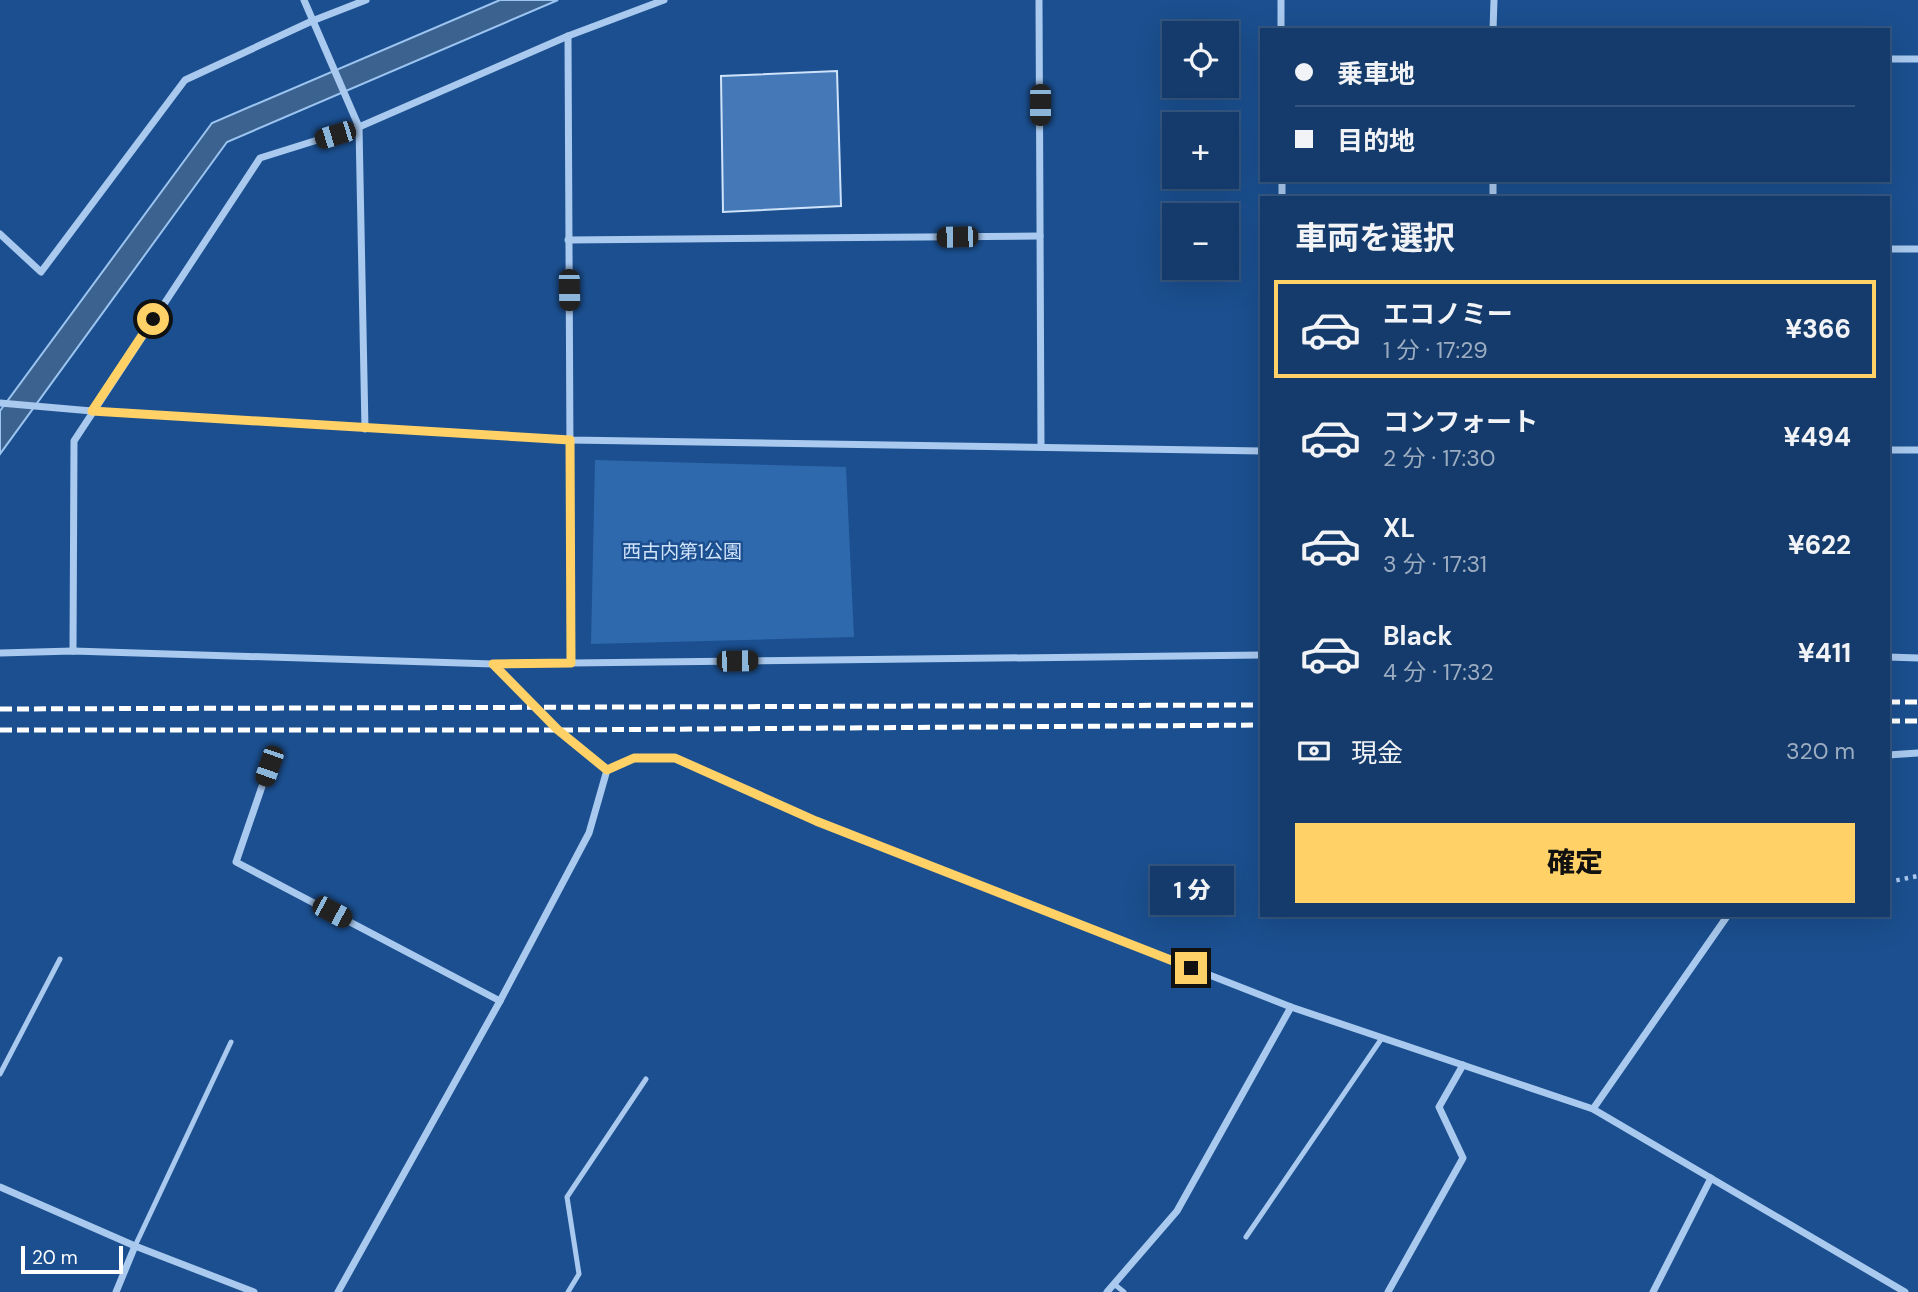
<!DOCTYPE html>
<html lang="ja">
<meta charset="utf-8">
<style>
:root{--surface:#143b6b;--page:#1d4271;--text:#f1f3f6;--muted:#9dadc1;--line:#33557e;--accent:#ffd166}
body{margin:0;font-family:"DM Sans","Noto Sans JP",sans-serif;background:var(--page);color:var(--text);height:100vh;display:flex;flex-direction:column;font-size:26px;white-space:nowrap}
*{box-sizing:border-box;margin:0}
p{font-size:23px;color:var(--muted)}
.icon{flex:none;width:38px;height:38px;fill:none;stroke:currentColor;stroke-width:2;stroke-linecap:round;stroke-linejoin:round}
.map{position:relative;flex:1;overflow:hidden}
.side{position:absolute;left:1260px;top:196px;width:630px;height:721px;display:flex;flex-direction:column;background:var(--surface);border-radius:0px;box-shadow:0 7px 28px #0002,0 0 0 2px var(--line)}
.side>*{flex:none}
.top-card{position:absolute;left:1260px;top:28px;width:630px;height:154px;border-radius:0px;box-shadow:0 7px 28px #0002,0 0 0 2px var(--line);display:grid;align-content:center;height:154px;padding:0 35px;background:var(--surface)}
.tools{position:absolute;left:1162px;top:21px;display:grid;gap:14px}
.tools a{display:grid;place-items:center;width:77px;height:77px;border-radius:0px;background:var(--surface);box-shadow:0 7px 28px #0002,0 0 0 2px var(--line);font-size:35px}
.scale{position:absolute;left:21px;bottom:18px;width:102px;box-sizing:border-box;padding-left:7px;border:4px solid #fff;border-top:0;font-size:19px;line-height:24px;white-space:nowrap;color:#fff;-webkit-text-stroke:5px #1b4f8f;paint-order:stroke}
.end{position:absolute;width:32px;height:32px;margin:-16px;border:9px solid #ffd166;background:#111;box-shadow:0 0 0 4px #111}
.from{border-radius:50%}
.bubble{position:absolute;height:49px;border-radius:0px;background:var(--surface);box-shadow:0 7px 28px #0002,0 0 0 2px var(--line);font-size:23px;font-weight:800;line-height:49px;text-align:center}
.car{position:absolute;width:21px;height:42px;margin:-21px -10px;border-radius:9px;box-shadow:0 0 5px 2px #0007;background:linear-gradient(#222 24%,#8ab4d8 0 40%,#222 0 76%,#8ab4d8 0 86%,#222 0)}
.top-card b{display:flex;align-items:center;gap:24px;height:66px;font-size:26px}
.top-card b+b{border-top:2px solid var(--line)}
.top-card i{width:18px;height:18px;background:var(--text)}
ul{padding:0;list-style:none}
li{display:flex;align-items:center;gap:21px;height:98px;margin:0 14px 10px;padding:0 21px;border:4px solid transparent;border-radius:0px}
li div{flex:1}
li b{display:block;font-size:26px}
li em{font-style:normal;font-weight:800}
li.active{border-color:var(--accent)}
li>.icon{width:63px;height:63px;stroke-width:1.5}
h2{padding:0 35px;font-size:32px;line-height:84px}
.pay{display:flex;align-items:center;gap:18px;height:77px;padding:0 35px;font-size:26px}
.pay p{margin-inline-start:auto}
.action{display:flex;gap:14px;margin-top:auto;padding:14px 35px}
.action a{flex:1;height:80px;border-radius:0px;background:var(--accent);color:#111;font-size:28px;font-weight:800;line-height:80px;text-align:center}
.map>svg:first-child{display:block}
.green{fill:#2e69ad}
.water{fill:#3c6290;stroke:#9cc4f0;stroke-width:2}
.building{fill:#4478b7;stroke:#cfe3fa;stroke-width:2}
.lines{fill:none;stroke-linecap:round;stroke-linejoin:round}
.path{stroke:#a9c9ee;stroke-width:4.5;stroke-dasharray:3.5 5;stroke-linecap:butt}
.service{stroke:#a9c9ee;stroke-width:5}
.minor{stroke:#a9c9ee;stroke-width:7}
.rail{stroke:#fff;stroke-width:5;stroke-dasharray:12 5;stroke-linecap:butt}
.route{stroke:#ffd166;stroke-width:9}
.labels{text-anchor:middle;stroke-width:5;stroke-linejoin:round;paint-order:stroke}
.park-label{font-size:19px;fill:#cfe3fa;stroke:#1b4f8f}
</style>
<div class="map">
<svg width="1918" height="1292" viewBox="0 0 1918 1292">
<rect width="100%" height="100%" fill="#1b4f8f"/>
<polygon class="green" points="595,460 846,467 854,637 591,644"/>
<polygon class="water" points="500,0 558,0 227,142 0,454 0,411 212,123"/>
<polygon class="building" points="837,71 841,206 723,212 721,76"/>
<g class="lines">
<polyline class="path" points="1888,882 1918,876"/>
<g class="service">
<polyline points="0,1074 60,959"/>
<polyline points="1246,1237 1382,1038"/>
<polyline points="135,1246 231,1042"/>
<polyline points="1114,1284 1124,1292"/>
<polyline points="568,1292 579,1274 567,1197 646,1079"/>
</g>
<g class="minor">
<polyline points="304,0 359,127 365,429"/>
<polyline points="1039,0 1041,447"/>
<polyline points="1281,0 1281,30"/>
<polyline points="1493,30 1494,0"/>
<polyline points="568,36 571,663"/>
<polyline points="1888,59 1918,59"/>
<polyline points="1282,180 1282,198"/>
<polyline points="1493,180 1493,198"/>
<polyline points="0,234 41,272 185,80 312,21 366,0"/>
<polyline points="568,240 1040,236"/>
<polyline points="1888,249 1918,249"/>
<polyline points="0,403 92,411 570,440 1262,451"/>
<polyline points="1888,450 1918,450"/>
<polyline points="73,651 74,441 260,158 359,127 568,36 664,0"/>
<polyline points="0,653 73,651 493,664 1262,655"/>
<polyline points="1888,657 1918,658"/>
<polyline points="493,664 558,730 607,770"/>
<polyline points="1888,755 1918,753"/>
<polyline points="269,766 236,862 500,1001"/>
<polyline points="607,770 634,758 675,758 816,821 1291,1007 1593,1109 1905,1292"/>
<polyline points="1593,1109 1728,915"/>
<polyline points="0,1187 135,1246 254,1292"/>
<polyline points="116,1292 135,1246"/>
<polyline points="338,1292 500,1001 589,833 607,770"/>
<polyline points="1107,1292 1177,1211 1291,1007"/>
<polyline points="1388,1292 1463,1158 1439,1107 1463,1065"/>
<polyline points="1653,1292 1711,1178"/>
</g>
<g class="rail">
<polyline points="1888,702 1918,702"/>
<polyline points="0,709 1262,705"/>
<polyline points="1888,721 1918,721"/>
<polyline points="0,730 558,730 1262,725"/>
</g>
</g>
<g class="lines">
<polyline class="route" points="153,319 92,411 570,440 571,663 493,664 558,730 607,770 634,758 675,758 816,821 1191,968"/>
</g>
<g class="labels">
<g class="park-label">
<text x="682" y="558">西古内第1公園</text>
</g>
</g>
</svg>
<div class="tools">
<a><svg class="icon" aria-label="locate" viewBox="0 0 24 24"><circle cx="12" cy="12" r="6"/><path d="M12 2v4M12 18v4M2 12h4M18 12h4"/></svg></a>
<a>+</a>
<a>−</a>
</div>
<div class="scale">20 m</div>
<i class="end from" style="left:153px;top:319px"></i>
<i class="end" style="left:1191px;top:968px"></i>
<div class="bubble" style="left:1150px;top:866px;width:84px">1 分</div>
<i class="car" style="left:1040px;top:105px;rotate:180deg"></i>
<i class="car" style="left:335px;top:135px;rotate:253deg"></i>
<i class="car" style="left:957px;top:237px;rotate:269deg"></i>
<i class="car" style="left:569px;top:290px;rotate:179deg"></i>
<i class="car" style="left:737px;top:661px;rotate:89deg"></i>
<i class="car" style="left:269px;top:766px;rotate:199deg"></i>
<i class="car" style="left:332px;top:912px;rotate:118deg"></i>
<div class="top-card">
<b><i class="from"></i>乗車地</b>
<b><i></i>目的地</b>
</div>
<section class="side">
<h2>車両を選択</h2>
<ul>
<li class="active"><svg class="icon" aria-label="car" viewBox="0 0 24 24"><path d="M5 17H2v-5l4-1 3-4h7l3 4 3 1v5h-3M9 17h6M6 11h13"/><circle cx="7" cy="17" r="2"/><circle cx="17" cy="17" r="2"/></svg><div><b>エコノミー</b><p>1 分 · 17:29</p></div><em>¥366</em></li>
<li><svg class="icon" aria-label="car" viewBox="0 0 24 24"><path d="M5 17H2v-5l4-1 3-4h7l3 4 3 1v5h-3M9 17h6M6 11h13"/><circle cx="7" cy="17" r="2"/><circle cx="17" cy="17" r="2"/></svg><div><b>コンフォート</b><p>2 分 · 17:30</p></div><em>¥494</em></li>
<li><svg class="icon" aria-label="car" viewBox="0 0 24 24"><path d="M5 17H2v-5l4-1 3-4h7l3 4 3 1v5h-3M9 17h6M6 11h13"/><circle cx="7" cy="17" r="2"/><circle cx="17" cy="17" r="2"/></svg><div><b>XL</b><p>3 分 · 17:31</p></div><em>¥622</em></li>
<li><svg class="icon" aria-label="car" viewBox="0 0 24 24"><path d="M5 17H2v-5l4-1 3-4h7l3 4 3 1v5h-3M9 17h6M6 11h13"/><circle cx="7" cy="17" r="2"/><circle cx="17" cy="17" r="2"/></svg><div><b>Black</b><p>4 分 · 17:32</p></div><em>¥411</em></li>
</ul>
<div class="pay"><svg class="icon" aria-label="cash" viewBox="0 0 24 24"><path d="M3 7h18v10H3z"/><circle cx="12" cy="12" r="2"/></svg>現金<p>320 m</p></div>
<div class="action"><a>確定</a></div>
</section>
</div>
